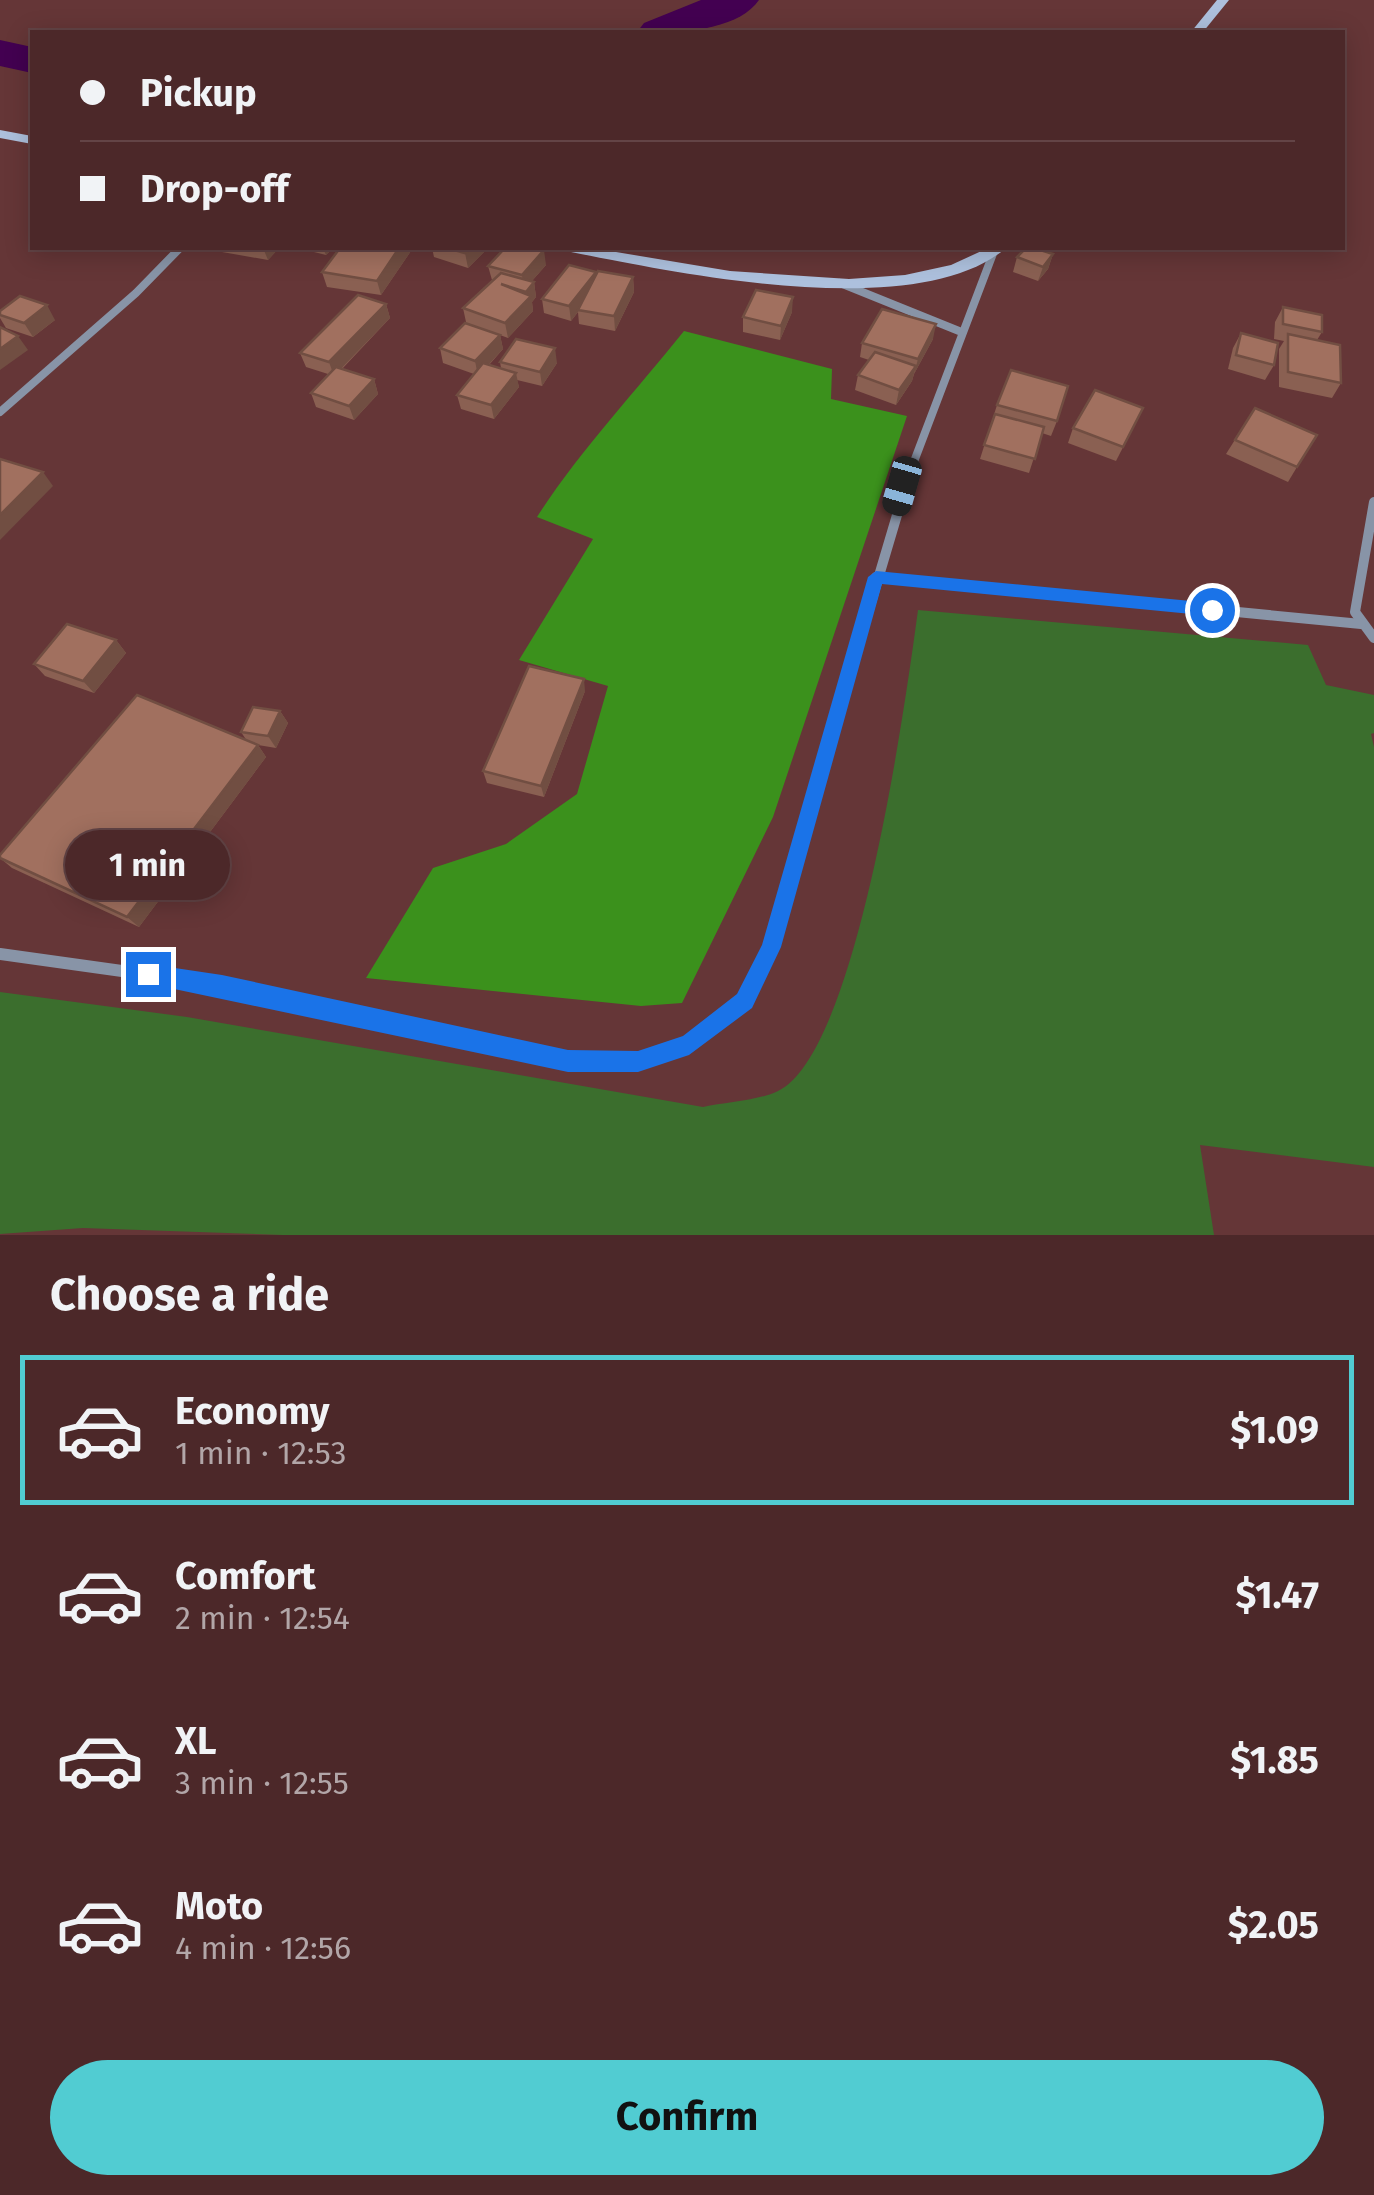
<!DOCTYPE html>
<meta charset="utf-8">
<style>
:root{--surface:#4c2829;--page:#533031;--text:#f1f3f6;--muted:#b2a6a8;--line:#634446;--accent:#51ccd2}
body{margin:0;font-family:"Fira Sans",sans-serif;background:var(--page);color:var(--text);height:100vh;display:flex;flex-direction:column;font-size:38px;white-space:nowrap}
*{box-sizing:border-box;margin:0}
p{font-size:32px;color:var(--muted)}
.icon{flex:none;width:55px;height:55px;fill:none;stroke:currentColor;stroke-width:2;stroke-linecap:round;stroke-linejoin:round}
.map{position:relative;height:1235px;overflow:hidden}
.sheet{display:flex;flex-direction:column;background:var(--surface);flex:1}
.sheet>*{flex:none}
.guide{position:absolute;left:30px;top:30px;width:1315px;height:220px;border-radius:0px;box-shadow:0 5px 25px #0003,0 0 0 2px var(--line);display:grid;align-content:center;height:220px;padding:0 50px;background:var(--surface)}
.end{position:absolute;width:45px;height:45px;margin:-22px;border:12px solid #1a73e8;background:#fff;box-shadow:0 0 0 5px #fff}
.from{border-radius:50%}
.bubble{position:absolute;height:70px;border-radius:35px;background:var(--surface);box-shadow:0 5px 25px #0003,0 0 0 2px var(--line);font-size:32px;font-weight:700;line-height:70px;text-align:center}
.car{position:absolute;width:30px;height:60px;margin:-30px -15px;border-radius:12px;box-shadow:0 0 8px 2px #0007;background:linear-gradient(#222 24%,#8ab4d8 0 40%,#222 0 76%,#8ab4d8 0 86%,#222 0)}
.guide b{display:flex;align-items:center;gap:35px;height:95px;font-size:38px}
.guide b+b{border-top:2px solid var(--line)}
.guide i{width:25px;height:25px;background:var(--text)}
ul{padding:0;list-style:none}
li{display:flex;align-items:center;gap:30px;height:150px;margin:0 20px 15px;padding:0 30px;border:5px solid transparent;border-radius:0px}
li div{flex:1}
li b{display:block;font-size:38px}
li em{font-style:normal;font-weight:700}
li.selected{border-color:var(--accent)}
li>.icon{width:90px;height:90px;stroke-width:1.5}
h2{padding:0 50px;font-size:45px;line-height:120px}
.action{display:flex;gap:20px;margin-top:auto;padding:20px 50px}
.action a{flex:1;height:115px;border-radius:60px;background:var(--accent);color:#111;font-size:40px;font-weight:700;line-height:115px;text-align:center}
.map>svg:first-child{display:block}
.green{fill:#3b6e2d}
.forest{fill:#3b911c}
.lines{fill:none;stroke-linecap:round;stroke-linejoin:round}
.river{fill:#430051;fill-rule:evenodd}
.minor-far2{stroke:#8894a7;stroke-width:8}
.minor-far1{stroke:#8894a7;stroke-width:10}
.minor{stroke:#8894a7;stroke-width:12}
.secondary{fill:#adc0dd;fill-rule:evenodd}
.wall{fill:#8a6052}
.shaded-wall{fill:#714e42}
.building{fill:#a1705f;stroke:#714e42;stroke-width:2.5}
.route{fill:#1a73e8}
</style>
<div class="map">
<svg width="1374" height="1235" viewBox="0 0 1374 1235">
<rect width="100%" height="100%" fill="#653637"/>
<path class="green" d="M918 610 1308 645 1326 685 1374 695V733L1371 734 1374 747V1167L1200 1145 1214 1235H283L83 1228 0 1234V992L187 1017 703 1107C726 1102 757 1101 778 1091 858 1053 906 699 918 610Z"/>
<path class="forest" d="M684 331 832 369 831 399 907 416 773 817 682 1003 641 1006 366 978 433 868 506 844 577 794 608 686 519 660 593 539 537 517C577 454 636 391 684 331Z"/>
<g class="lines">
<g class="river">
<path d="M701 0H759C737 32 672 34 637 32L644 23Z"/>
<polygon points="0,40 32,47 32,73 0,66"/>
</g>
<g class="minor-far2">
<polyline points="840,283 959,331"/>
<polyline points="0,412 136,293 180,248"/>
<polyline points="907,480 994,251"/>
</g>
<g class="minor-far1">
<polyline points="1374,502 1355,612 1374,638"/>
<polyline points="876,577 1361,624"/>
<polyline points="808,815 908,478"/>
</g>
<polyline class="minor" points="0,954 222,985 568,1061 637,1061 689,1045 745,1001 771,947 808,813"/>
<g class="secondary">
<polygon points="1217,0 1229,0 1203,32 1191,32"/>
<polygon points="0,130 32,136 32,144 0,138"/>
<path d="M564 248H592L730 271 849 279 905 275 951 265 988 248H1006C917 324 678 273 571 252Z"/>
</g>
</g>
<g class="wall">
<polygon points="220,248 279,248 268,260 222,252"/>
<polygon points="298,248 333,248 326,255"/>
<polygon points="340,248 413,248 381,295 327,287 322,272"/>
<polygon points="432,248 485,248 486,250 468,268 434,257"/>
<polygon points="1053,254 1048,269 1038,281 1013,272 1017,257"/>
<polygon points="546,265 531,282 534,282 536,297 532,302 533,311 508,338 500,335 503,349 489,365 501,368 500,362 557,363 542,386 517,380 519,387 494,419 461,409 457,395 474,374 443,363 440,348 466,322 463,308 492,280 488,266"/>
<polygon points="596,275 633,277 634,292 615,331 579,324 578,312 571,321 544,313 542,299"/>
<polygon points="386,304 390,318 342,369 374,379 378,394 354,420 316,407 311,393 328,374 306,367 300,353"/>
<polygon points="1283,307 1322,332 1317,340 1341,383 1332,398 1279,387 1279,349 1284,341 1274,339 1275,322"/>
<polygon points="0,311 55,320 33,337 6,328 0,318"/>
<polygon points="792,312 780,340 743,332 743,317"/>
<polygon points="1241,333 1274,365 1265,380 1228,369 1233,348"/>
<polygon points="933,339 914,374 912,381 896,405 855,390 858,375 869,360 860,357 862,343"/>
<polygon points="997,405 1057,421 1051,436 1042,433 1029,473 980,459"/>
<polygon points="1143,408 1116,461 1068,443 1073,428"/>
<polygon points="1255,408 1297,467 1288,482 1226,454"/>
<polygon points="116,640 126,653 94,693 45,676 34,664"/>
<polygon points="585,691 544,797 487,783 483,771"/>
<polygon points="280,711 288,723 276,748 258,745 266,757 139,927 12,868 0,858 247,741 241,732"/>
</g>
<g class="shaded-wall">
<polygon points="263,248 279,248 268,260"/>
<polygon points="323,248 333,248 326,255"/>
<polygon points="399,248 413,248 381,295 377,281"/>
<polygon points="471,248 485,248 486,250 468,268 465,253"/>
<polygon points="544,250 546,265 524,290 522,275"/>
<polygon points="1053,254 1048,269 1038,281 1043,267"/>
<polygon points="596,272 597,287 571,321 569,306"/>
<polygon points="633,277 634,292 615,331 614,316"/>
<polygon points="534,282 536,297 532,302 533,311 508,338 505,323 527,300 526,292"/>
<polygon points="793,297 792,312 780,340 781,326"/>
<polygon points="386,304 390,318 334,376 329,362"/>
<polygon points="47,305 55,320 33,337 24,323"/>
<polygon points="936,324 933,339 914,374 918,359"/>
<polygon points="500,335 503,349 478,376 475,361"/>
<polygon points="18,336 28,350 0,370 0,349"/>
<polygon points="555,348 557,363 542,386 540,372"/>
<polygon points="916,366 912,381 896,405 899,390"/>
<polygon points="516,373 519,387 494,419 491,405"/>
<polygon points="374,379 378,394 354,420 349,406"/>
<polygon points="43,472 53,486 0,540 0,515"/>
<polygon points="116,640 126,653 94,693 83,681"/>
<polygon points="584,679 585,691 544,797 541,786"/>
<polygon points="280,711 288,723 276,748 268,736"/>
<polygon points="258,745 266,757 139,927 127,917"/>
</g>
<g class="building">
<polygon points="340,248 399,248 377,281 322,272"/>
<polygon points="447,248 471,248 465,253"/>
<polygon points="505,248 534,248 544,250 522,275 488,266"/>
<polygon points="1026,248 1034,248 1053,254 1043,267 1017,257"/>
<polygon points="569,265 596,272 569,306 542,299"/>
<polygon points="598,271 633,277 614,316 578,310"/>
<polygon points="501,273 534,282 526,292 501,284 531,296 505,323 463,308"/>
<polygon points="756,290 793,297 781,326 743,317"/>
<polygon points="358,295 386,304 329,362 300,353"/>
<polygon points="20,296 47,305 24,323 0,315 0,311"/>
<polygon points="1283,307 1322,315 1322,332 1283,324"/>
<polygon points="882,309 936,324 918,359 862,343"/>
<polygon points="465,323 500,335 475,361 440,348"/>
<polygon points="0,327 18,336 0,349"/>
<polygon points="1241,333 1278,343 1274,365 1236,355"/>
<polygon points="1288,334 1340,345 1341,383 1288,372"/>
<polygon points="516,339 555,348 540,372 500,362"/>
<polygon points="875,352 916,366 899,390 858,375"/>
<polygon points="483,363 516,373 491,405 457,395"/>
<polygon points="336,367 374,379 349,406 311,393"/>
<polygon points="1011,370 1068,386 1057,421 997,405"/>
<polygon points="1095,390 1143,408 1123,447 1073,428"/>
<polygon points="1255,408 1317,435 1297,467 1235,440"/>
<polygon points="995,414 1044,427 1035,459 984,445"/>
<polygon points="0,459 43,472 0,515"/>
<polygon points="67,624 116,640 83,681 34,664"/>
<polygon points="529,666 584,679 541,786 483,771"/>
<polygon points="137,695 258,745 127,917 0,858 0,855"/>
<polygon points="253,707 280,711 268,736 241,732"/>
</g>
<polygon class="route" points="876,571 1212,603 1220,610 1212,616 882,584 781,947 752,1008 689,1055 638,1072 568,1072 141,982 138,974 148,964 222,975 568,1050 638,1051 683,1036 737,994 762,945 868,577"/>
</svg>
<i class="end from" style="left:1212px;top:610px"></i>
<i class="end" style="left:148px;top:974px"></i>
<div class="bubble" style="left:65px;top:830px;width:165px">1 min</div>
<i class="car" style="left:902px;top:486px;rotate:196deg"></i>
<div class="guide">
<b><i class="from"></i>Pickup</b>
<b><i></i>Drop-off</b>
</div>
</div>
<section class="sheet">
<h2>Choose a ride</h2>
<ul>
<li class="selected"><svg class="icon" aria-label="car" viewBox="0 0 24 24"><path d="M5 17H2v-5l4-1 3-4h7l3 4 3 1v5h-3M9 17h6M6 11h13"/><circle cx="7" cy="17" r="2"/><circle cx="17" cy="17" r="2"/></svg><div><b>Economy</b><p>1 min · 12:53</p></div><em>$1.09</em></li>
<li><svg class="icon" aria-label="car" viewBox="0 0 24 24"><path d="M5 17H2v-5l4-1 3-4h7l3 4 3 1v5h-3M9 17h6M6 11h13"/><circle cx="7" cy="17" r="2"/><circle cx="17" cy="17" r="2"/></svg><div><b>Comfort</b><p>2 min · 12:54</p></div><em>$1.47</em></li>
<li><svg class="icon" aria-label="car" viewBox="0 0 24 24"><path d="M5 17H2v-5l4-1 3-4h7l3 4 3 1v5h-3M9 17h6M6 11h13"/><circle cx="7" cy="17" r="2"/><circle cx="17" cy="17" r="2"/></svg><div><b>XL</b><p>3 min · 12:55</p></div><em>$1.85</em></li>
<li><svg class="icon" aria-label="car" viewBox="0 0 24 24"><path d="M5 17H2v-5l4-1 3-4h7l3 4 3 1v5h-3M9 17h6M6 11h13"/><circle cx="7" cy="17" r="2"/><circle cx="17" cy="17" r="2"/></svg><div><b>Moto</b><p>4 min · 12:56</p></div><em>$2.05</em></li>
</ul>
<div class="action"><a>Confirm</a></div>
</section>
